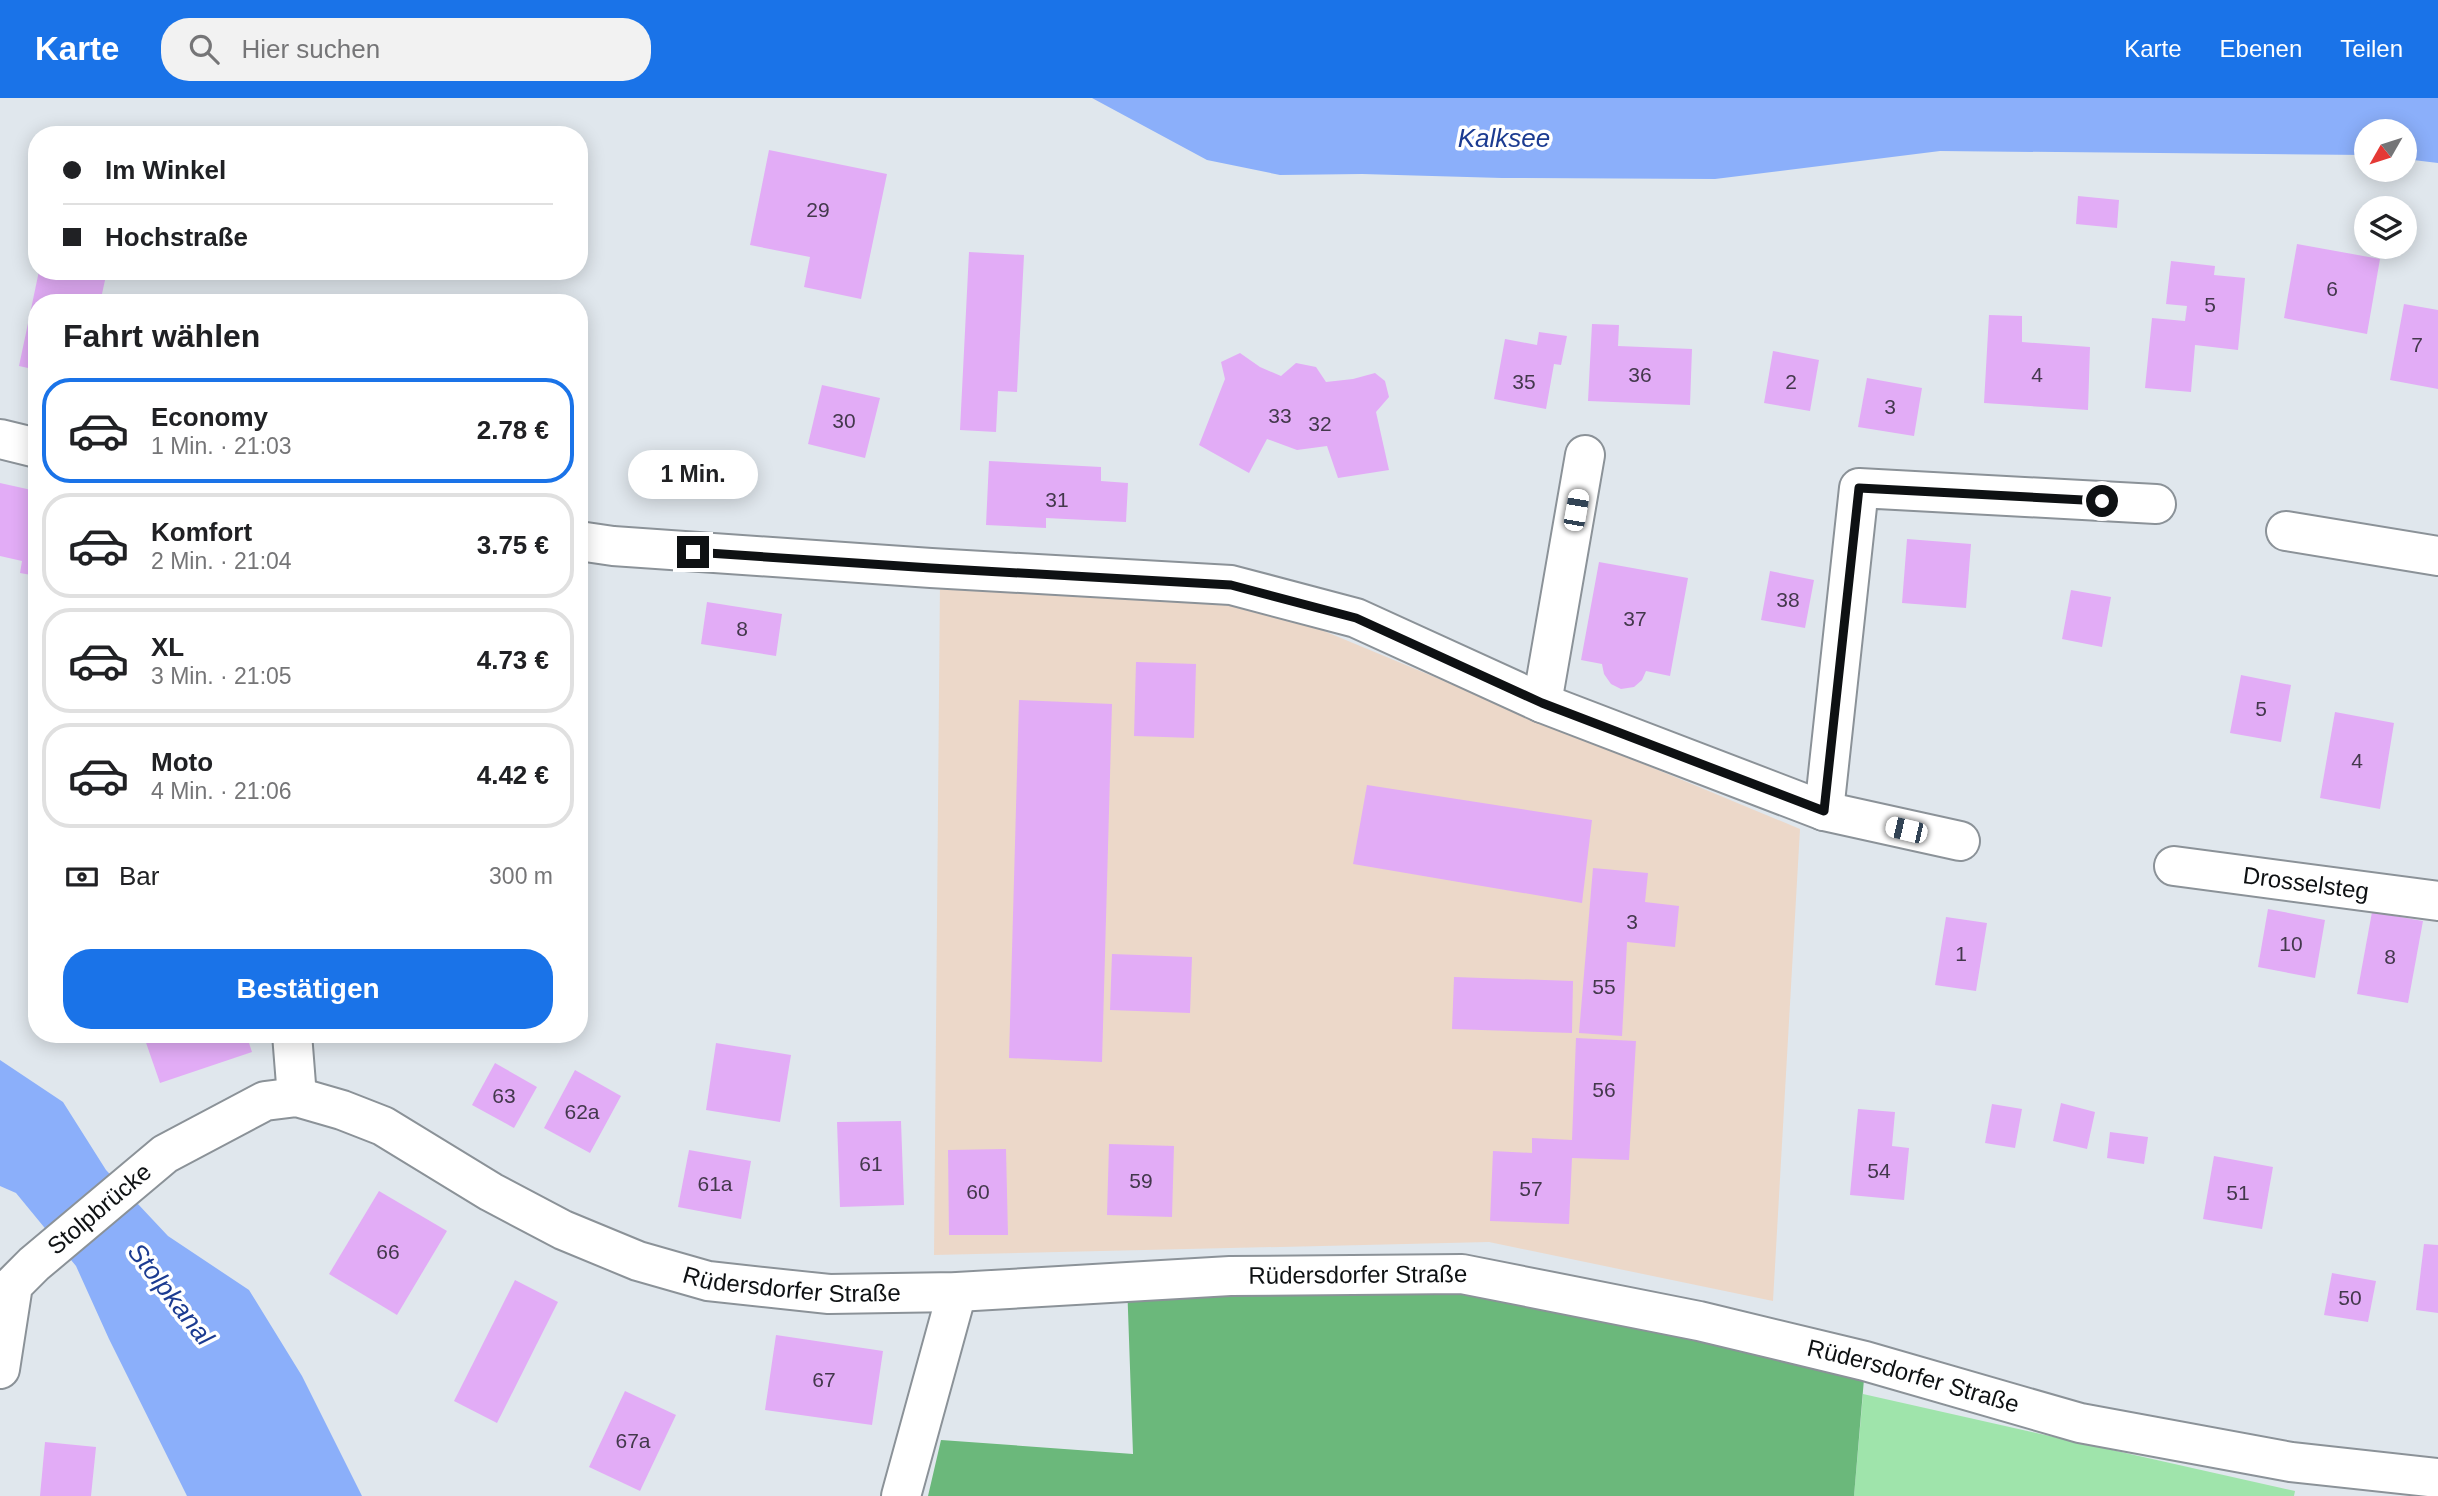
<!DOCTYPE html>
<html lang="de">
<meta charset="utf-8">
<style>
:root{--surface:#fff;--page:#f2f2f2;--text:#202124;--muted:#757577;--line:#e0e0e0;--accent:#1a73e8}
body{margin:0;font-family:Arial,sans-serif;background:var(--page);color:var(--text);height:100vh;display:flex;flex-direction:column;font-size:26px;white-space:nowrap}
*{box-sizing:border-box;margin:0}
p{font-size:23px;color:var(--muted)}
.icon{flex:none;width:38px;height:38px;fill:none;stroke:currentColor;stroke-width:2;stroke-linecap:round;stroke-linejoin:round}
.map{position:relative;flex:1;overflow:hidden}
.panel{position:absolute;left:28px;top:196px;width:560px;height:749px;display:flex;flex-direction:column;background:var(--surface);border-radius:28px;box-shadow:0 4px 18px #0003}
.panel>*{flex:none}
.top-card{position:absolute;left:28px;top:28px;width:560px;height:154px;border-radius:28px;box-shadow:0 4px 18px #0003;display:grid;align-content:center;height:154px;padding:0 35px;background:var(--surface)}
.needle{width:46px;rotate:231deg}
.controls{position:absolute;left:2354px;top:21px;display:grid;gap:14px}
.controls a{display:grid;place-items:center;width:63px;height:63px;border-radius:50%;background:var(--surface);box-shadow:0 4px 18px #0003;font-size:35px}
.end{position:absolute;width:32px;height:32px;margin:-16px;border:9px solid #0e1113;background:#fff;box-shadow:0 0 0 4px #fff}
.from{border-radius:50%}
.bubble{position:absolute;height:49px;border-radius:24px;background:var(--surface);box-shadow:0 4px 18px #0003;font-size:23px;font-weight:700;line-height:49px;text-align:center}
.car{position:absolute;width:21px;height:42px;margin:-21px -10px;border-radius:9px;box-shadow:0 0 5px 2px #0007;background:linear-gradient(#fff 24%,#345 0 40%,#fff 0 76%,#345 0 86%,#fff 0)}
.top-card b{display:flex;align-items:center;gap:24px;height:66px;font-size:26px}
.top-card b+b{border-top:2px solid var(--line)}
.top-card i{width:18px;height:18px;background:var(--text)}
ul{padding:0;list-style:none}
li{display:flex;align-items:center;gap:21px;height:105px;margin:0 14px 10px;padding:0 21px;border:4px solid var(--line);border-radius:28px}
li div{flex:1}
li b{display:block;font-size:26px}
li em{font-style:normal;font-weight:700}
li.selected{border-color:var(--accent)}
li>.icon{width:63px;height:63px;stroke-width:1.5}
h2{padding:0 35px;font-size:32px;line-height:84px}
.pay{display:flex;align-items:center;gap:18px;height:77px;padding:0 35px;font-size:26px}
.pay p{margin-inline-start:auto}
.primary-button{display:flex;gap:14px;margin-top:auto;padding:14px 35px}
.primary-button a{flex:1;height:80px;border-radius:28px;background:var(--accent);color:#fff;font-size:28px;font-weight:700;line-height:80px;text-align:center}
header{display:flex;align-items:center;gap:42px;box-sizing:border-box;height:98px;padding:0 35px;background:var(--accent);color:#fff}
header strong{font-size:33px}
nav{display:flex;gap:38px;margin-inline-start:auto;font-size:24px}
.search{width:490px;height:63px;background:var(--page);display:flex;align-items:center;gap:18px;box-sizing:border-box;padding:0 24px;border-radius:28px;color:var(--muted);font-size:26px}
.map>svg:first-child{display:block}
.commercial{fill:#ecd8c9}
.green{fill:#9fe4ab}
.forest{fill:#6bb87b}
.water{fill:#8baffa}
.building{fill:#e2acf6}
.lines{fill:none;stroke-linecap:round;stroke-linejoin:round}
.minor-casing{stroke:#8b9298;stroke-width:42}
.major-casing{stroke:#8b9298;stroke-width:42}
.minor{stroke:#fff;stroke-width:38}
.major{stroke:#fff;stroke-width:38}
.route{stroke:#0e1113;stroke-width:9}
.labels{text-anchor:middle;stroke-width:7;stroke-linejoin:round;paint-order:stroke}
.number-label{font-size:21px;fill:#43384c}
.street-label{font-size:24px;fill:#0e1113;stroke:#fff}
.water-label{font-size:26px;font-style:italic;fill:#1b3b91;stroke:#fff}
</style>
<header>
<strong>Karte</strong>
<div class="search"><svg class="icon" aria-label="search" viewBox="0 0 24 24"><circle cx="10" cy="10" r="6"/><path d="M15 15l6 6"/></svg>Hier suchen</div>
<nav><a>Karte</a><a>Ebenen</a><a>Teilen</a></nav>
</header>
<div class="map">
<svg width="2438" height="1398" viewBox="0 0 2438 1398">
<rect width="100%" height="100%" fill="#e0e7ed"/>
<polygon class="commercial" points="940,482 1252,503 1800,731 1773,1203 1489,1144 934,1157"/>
<polygon class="green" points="1863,1296 2295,1393 2294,1398 1854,1398"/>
<polygon class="forest" points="1462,1176 1864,1281 1854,1398 928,1398 941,1342 1133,1356 1127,1184"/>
<g class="water">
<polygon points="1092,0 2438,0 2438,65 2405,61 2404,33 2366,33 2366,57 1940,53 1715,81 1502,80 1362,76 1280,77 1207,62"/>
<polygon points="0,962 63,1004 106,1072 168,1138 249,1192 302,1278 362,1398 187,1398 109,1241 76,1168 16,1095 0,1088"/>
</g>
<g class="building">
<polygon points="769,52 887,76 861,201 804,189 810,159 750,147"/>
<polygon points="2078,98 2119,102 2117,130 2076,126"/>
<polygon points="2297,146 2380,161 2367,236 2284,220"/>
<polygon points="969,154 1024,157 1017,294 998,293 996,334 960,332"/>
<polygon points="2171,163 2215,168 2214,177 2245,180 2238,252 2195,247 2191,294 2145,290 2152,220 2185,223 2187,208 2166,206"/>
<polygon points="39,173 107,173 100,205 37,205 37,272 19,268"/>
<polygon points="2404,206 2438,212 2438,291 2390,282"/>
<polygon points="1989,217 2022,218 2022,244 2090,249 2088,312 1984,305"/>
<polygon points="1592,226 1619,227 1618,248 1692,251 1690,307 1588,303"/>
<polygon points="1539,234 1567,238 1561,267 1554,266 1546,311 1494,301 1505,241 1537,247"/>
<polygon points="1773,253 1819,262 1810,313 1764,305"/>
<polygon points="1240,255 1260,269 1281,278 1296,265 1316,269 1326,284 1353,281 1375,275 1385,283 1389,299 1376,314 1389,372 1338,380 1327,348 1297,352 1267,341 1249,375 1199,347 1225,281 1221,264"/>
<polygon points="1867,280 1922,290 1914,338 1858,329"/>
<polygon points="822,287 880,300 865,360 808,346"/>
<polygon points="989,363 1101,369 1101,383 1128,385 1126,424 1046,420 1046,430 986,427"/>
<polygon points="0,385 36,393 33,405 37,405 37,478 20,475 22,463 0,458"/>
<polygon points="1907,441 1971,446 1966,510 1902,505"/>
<polygon points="1599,464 1688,480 1670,578 1646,573 1642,582 1634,589 1621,591 1611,586 1604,576 1602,566 1581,562"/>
<polygon points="1770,473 1814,482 1805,530 1761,522"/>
<polygon points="2071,492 2111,499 2102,549 2062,541"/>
<polygon points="707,504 782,516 776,558 701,546"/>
<polygon points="1136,564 1196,566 1194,640 1134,638"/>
<polygon points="2241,577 2291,587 2281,644 2230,635"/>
<polygon points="1019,602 1112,606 1102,964 1009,960"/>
<polygon points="2335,614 2394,625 2380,711 2320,700"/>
<polygon points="1367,687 1592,722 1582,805 1353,766"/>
<polygon points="1593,770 1648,775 1645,804 1679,808 1675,849 1627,844 1622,938 1579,935"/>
<polygon points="2268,811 2325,822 2315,880 2258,869"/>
<polygon points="2372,814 2423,823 2408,905 2357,896"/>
<polygon points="1946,819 1987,825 1976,893 1935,887"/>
<polygon points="1112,856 1192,859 1190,915 1110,912"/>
<polygon points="1454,879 1573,883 1572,935 1452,931"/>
<polygon points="143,936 246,936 252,954 160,985"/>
<polygon points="1576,940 1636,943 1629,1062 1572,1060 1569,1126 1490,1123 1493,1053 1532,1055 1532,1040 1572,1042"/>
<polygon points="716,945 791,957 780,1024 706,1012"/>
<polygon points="495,965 537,989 514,1030 472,1007"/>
<polygon points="575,972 621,998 590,1055 544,1030"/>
<polygon points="2061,1005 2095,1014 2087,1051 2053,1043"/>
<polygon points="1992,1006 2022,1011 2015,1050 1985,1045"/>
<polygon points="1858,1011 1895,1014 1892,1048 1909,1050 1904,1102 1850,1097"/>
<polygon points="901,1023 904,1107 840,1109 837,1024"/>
<polygon points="2110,1034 2148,1039 2144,1066 2107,1060"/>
<polygon points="1109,1046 1174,1048 1172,1119 1107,1117"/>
<polygon points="1006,1051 1008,1137 949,1137 948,1052"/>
<polygon points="689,1052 751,1063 741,1121 678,1109"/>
<polygon points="2214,1058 2273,1069 2262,1131 2203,1121"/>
<polygon points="379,1093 447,1133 397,1217 329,1176"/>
<polygon points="2424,1146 2438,1147 2438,1215 2416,1212"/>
<polygon points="2332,1175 2376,1183 2368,1224 2324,1217"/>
<polygon points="515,1182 558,1204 497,1325 454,1303"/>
<polygon points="776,1237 883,1253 872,1327 765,1312"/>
<polygon points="625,1293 676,1317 640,1393 589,1369"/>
<polygon points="45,1344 96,1349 91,1398 40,1398"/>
</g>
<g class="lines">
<g class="minor-casing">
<g id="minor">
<polyline points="0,341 37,350"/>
<polyline points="2286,433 2438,458"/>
<polyline points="579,443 613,448 931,470 1231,487 1356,520 1542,605 1824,713 1960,743"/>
<polyline points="1542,605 1585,357"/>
<polyline points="1824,713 1859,390 2156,406"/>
<path id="s1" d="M2174 768 2438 803"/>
<polyline points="292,936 297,999"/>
<polyline points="901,1398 957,1194"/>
</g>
</g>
<g class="major-casing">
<g id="major">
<path id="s2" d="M0 1271 13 1187 34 1166 165 1056 265 1003 297 999 342 1012 383 1028 491 1094 563 1132 638 1163 708 1183 829 1196 957 1194 1230 1178 1462 1176 1699 1223 1865 1263 2080 1325 2291 1364 2438 1380"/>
</g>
</g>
<use href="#minor" class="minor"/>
<use href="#major" class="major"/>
</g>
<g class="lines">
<polyline class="route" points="693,454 931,470 1231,487 1356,520 1542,605 1824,713 1859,390 2102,403"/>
</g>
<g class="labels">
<g class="number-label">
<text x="818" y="119">29</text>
<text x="2332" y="198">6</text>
<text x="2210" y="214">5</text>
<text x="2417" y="254">7</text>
<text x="1640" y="284">36</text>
<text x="2037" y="284">4</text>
<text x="1524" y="291">35</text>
<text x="1791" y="291">2</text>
<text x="1890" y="316">3</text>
<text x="1280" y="325">33</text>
<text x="844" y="330">30</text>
<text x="1320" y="333">32</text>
<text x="1057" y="409">31</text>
<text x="1788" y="509">38</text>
<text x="1635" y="528">37</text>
<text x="742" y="538">8</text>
<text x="2261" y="618">5</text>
<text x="2357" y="670">4</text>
<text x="1632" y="831">3</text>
<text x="2291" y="853">10</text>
<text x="1961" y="863">1</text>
<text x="2390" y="866">8</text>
<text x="1604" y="896">55</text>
<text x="1604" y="999">56</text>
<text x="504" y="1005">63</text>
<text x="582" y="1021">62a</text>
<text x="871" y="1073">61</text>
<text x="1879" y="1080">54</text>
<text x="1141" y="1090">59</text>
<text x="715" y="1093">61a</text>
<text x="1531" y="1098">57</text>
<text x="978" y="1101">60</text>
<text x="2238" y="1102">51</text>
<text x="388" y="1161">66</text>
<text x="2350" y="1207">50</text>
<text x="824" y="1289">67</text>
<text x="633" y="1350">67a</text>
</g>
<g class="street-label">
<text dy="8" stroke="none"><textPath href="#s1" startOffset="133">Drosselsteg</textPath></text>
<text dy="8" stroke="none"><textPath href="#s2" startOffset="200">Stolpbrücke</textPath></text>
<text dy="8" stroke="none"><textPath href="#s2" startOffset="1535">Rüdersdorfer Straße</textPath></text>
<text dy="8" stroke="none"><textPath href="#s2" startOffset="968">Rüdersdorfer Straße</textPath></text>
<text dy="8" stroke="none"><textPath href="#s2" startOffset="2102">Rüdersdorfer Straße</textPath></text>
</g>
<g class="water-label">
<text x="1504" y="49">Kalksee</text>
<text transform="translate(171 1196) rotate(52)" y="9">Stolpkanal</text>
</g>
</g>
</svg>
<div class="controls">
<a><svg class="needle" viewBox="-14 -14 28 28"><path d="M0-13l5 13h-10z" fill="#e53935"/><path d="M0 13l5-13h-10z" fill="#757577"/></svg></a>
<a><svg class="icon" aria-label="layers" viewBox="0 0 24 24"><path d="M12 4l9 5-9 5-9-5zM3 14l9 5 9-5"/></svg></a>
</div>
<i class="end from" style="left:2102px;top:403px"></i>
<i class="end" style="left:693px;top:454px"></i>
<div class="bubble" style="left:628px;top:352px;width:130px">1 Min.</div>
<i class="car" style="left:1576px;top:412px;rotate:10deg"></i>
<i class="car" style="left:1906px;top:732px;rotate:283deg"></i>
<div class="top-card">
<b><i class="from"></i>Im Winkel</b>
<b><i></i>Hochstraße</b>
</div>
<section class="panel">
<h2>Fahrt wählen</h2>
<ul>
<li class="selected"><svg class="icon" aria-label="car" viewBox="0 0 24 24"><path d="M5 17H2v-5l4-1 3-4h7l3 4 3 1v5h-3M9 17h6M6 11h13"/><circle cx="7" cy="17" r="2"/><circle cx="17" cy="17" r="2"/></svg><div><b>Economy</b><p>1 Min. · 21:03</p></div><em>2.78 €</em></li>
<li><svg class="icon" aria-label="car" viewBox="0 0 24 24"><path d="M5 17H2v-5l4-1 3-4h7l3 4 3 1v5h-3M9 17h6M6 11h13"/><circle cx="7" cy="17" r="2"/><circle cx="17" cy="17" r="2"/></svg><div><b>Komfort</b><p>2 Min. · 21:04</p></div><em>3.75 €</em></li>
<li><svg class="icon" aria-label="car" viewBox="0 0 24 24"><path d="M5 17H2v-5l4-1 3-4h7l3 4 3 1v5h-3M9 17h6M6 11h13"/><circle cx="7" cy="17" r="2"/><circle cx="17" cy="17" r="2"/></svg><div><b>XL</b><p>3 Min. · 21:05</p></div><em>4.73 €</em></li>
<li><svg class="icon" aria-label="car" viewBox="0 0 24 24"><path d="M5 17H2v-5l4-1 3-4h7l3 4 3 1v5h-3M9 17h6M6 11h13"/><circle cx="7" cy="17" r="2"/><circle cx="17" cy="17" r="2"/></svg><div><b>Moto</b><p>4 Min. · 21:06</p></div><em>4.42 €</em></li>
</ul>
<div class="pay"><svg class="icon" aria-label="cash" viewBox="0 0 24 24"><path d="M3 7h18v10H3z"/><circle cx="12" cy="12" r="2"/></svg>Bar<p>300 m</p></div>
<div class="primary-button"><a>Bestätigen</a></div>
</section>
</div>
